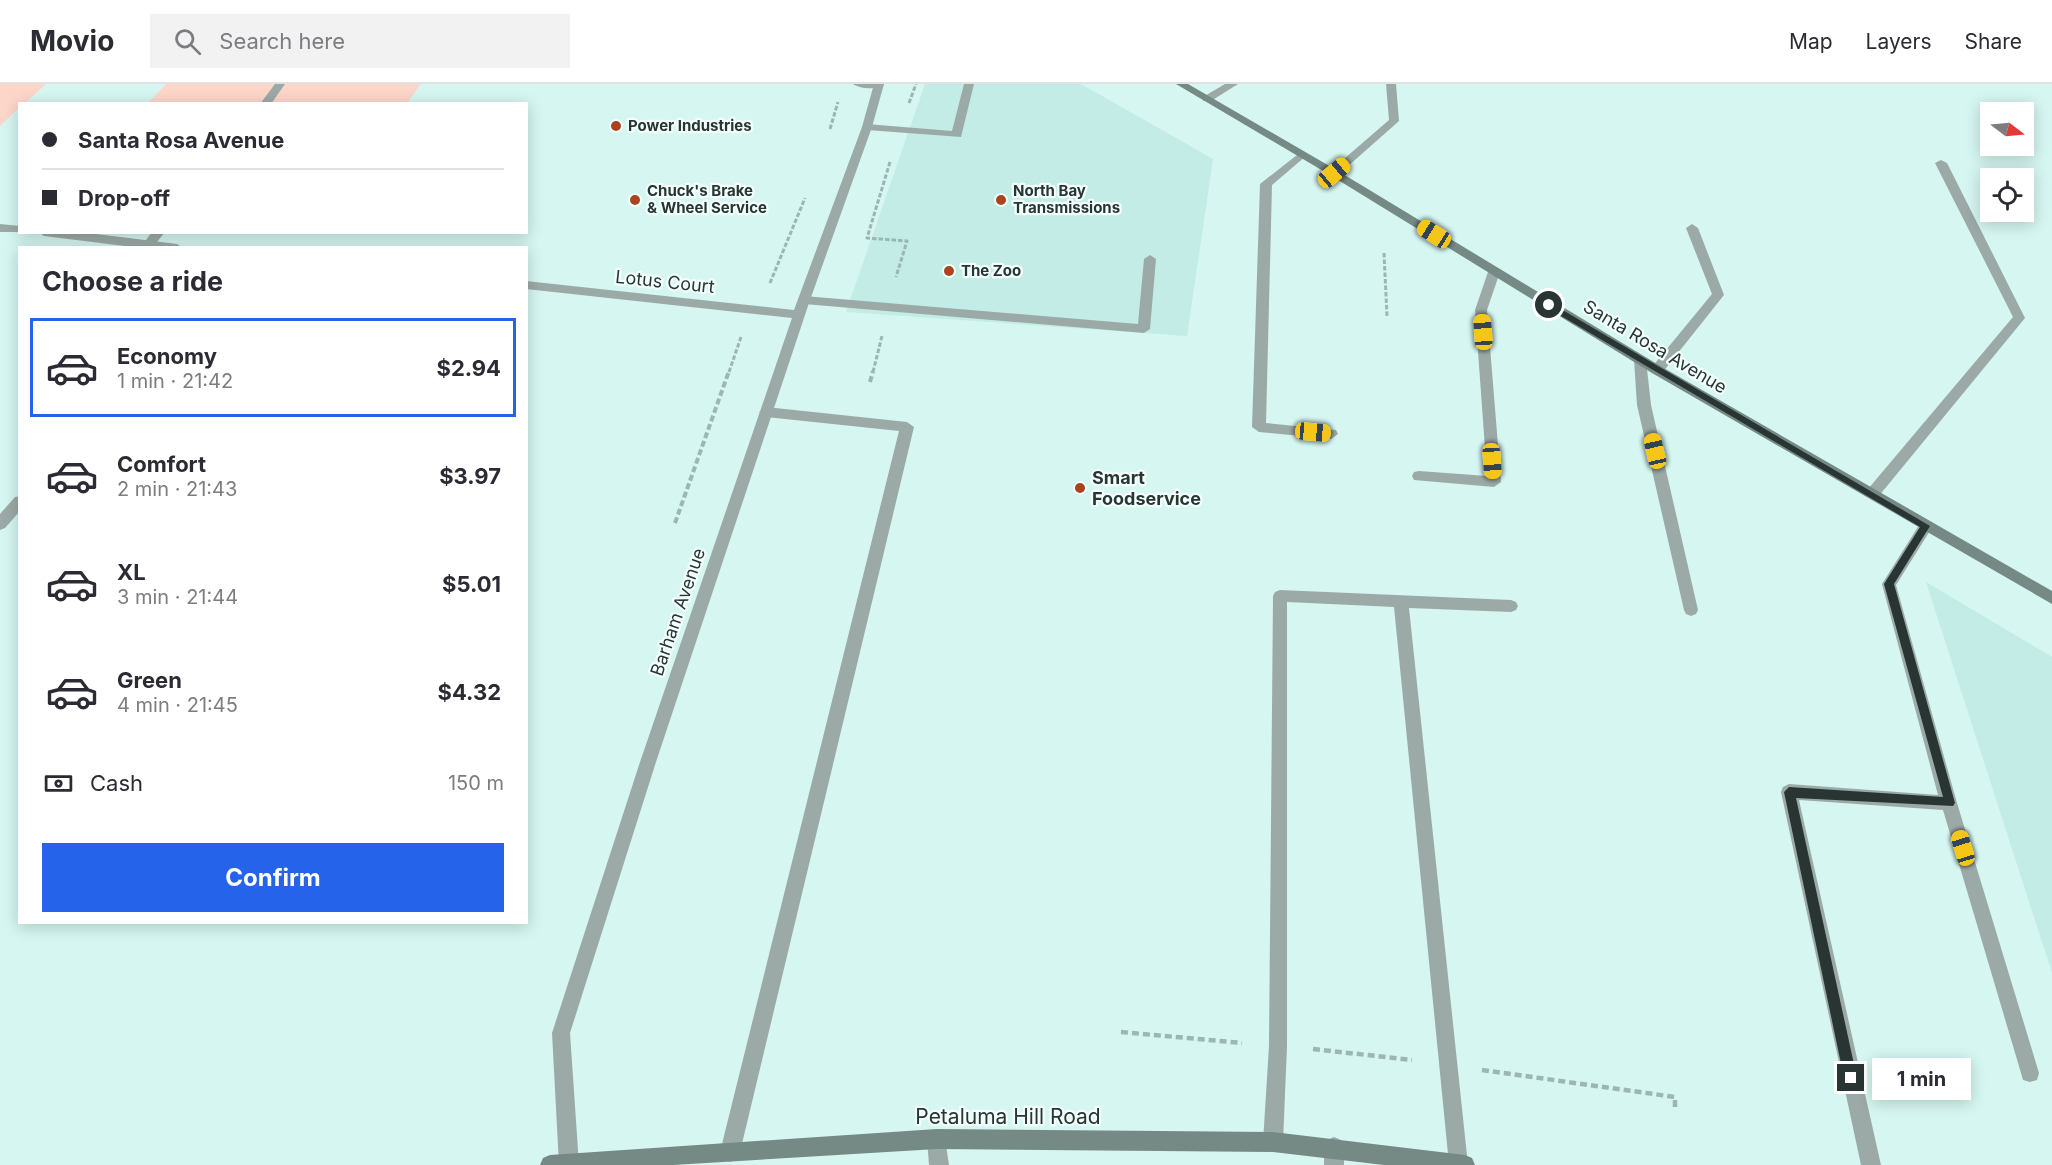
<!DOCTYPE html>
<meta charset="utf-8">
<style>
:root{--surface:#fff;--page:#f2f2f3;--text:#2b2b33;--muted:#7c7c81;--line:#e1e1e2;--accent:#2563eb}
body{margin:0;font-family:Inter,sans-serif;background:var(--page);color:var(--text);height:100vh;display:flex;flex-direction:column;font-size:22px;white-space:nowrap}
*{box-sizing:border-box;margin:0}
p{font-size:20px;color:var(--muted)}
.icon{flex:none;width:33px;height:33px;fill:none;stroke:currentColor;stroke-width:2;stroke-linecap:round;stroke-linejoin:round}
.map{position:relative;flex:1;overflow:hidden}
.side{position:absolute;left:18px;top:162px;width:510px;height:678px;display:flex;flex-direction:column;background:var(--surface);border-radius:0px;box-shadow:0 3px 15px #0003}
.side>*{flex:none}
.top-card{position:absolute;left:18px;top:18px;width:510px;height:132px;border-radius:0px;box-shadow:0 3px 15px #0003;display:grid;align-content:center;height:132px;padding:0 24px;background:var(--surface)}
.needle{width:39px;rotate:106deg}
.tools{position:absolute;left:1980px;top:18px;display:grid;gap:12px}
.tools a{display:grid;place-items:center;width:54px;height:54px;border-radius:0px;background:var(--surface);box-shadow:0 3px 15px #0003;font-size:30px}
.end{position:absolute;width:27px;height:27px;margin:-14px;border:8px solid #283533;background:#fff;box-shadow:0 0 0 3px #fff}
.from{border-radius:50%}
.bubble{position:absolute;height:42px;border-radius:0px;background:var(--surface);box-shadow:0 3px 15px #0003;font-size:20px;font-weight:700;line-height:42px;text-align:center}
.car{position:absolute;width:18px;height:36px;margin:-18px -9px;border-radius:8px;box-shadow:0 0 4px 2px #0007;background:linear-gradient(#f5c518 24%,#345 0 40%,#f5c518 0 76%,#345 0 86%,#f5c518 0)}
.top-card b{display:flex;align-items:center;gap:21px;height:57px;font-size:22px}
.top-card b+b{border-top:2px solid var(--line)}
.top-card i{width:15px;height:15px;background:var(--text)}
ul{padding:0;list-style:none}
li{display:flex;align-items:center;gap:18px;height:99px;margin:0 12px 9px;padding:0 12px;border:3px solid transparent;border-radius:0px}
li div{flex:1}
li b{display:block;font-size:22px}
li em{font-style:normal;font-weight:700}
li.current{border-color:var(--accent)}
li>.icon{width:54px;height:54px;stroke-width:1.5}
h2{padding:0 24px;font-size:27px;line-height:72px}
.pay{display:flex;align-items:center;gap:15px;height:66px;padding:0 24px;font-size:22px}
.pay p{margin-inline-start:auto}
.action{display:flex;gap:12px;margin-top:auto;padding:12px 24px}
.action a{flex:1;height:69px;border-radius:0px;background:var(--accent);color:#fff;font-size:24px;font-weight:700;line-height:69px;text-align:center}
header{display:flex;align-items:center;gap:36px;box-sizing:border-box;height:84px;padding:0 30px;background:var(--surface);border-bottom:2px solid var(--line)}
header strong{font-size:28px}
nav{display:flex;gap:33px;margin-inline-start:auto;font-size:21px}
.search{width:420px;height:54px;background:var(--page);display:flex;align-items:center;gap:15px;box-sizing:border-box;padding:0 21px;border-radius:0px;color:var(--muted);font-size:22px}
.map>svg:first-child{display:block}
.built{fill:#c2ece5}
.green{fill:#fdd6ca}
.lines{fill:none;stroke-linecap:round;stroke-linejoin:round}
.path-far2{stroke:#9cb6b2;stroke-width:3;stroke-dasharray:4.5 2;stroke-linecap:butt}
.path-far1{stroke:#9cb6b2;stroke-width:4;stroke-dasharray:6 3;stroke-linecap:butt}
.path{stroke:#9cb6b2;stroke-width:4.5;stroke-dasharray:7 4;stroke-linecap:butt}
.service{fill:#9caaa7;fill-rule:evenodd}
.minor{fill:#9caaa7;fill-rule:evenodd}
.secondary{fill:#758985;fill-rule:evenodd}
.route{fill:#283533}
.poi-dot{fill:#aa431e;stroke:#f2fffc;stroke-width:2}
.labels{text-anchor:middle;stroke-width:4.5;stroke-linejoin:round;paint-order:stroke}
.far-poi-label{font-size:15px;font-weight:bold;fill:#283533;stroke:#f2fffc;text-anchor:start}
.street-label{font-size:18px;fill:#283533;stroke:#f2fffc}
.poi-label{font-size:18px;font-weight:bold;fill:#283533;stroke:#f2fffc;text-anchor:start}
.near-street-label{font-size:21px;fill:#283533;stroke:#f2fffc}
</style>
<header>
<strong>Movio</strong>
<div class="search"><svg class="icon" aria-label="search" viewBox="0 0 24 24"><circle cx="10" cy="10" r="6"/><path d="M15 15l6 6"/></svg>Search here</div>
<nav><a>Map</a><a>Layers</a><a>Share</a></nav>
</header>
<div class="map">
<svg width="2052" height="1081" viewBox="0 0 2052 1081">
<rect width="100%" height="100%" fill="#d6f6f1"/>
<g class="built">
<polygon points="925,0 1081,0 1213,75 1187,252 846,228"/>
<polygon points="1926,498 2052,573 2052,889"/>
</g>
<g class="green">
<polygon points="0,0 46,0 25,19 20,20 19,24 0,42"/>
<polygon points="166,0 421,0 407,19 147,20"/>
</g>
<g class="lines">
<g class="path-far2">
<polyline points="909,19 916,0"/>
<polyline points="830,45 838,18"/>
<polyline points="890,78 867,154 907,157 896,193"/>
<polyline points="1384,169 1387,232"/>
<polyline points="770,199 805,114"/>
<polyline points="729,288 741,253"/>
<polyline points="873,288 882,252"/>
</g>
<g class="path-far1">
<polyline points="870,298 873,287"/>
<polyline points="675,439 729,287"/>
</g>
<g class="path">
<polyline points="1121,948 1242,959"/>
<polyline points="1313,965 1412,976"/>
<polyline points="1482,986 1675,1013 1675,1023"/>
</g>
<g class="service">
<polygon points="275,0 285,0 271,20 260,20"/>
<path d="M853 0H884V1C877 6 860 5 853 0Z"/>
<polygon points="964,0 974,0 961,53 867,46 862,43 867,40 952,47"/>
<polygon points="1225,0 1238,0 1211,17 1203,17 1203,13"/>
<polygon points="1386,0 1396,0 1399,37 1338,91 1330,91 1330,87 1389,36"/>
<polygon points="1302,67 1307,70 1306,72 1272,101 1266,339 1336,346 1338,350 1331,355 1259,348 1252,343 1260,100"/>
<polygon points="1941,76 1947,79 2025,234 1878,413 1868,413 1866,409 1868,405 2013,233 1935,79"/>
<polygon points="1692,140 1698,144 1724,211 1662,289 1657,291 1651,286 1652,283 1712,210 1686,144"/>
<polygon points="152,148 165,148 153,163 145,163 143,160"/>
<polygon points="1150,171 1156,175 1150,245 1144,249 804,220 798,216 804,212 1138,240 1144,175"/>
<polygon points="1494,184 1500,188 1487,226 1501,398 1494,403 1414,396 1412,392 1414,388 1419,387 1487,392 1475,226 1488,188"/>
<polygon points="1640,271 1646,276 1651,321 1698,526 1696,530 1691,532 1686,530 1684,526 1637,321 1634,276"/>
<polygon points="766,323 907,338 914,343 740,1068 737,1075 730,1078 723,1075 720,1068 899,347 766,333 759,328"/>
<polygon points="1926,436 1931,438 1933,442 1896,501 1957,719 2039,989 2037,996 2030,998 2023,996 2021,989 1943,726 1799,716 1881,1081 1861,1081 1781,708 1783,703 1789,700 1938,711 1882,500 1921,438"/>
<polygon points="1280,506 1511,516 1516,518 1518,522 1516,526 1511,528 1409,524 1468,1081 1449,1080 1394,523 1287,518 1287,962 1283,1058 1280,1065 1273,1068 1266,1065 1263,1058 1269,962 1273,512 1275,508"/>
<polygon points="937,1045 944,1048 949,1081 929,1081 927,1055 930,1048"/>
<polygon points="1334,1053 1341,1056 1344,1063 1344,1081 1324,1081 1324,1063 1327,1056"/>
</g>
<g class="minor">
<polygon points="874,0 884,0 872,43 810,216 656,678 570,949 579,1081 559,1081 552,949 640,678 792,234 526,205 526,197 794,226 862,43"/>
<polygon points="0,140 20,142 20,148 24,148 0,148"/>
<polygon points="38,148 80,148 177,160 183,164 141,164 44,152"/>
<polygon points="20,412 20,427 5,444 0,446 0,430 15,413"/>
</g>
<g class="secondary">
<polygon points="1176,0 1188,0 1338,87 1662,283 2052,507 2052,520 1652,289 1330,91"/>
<polygon points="937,1045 1273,1048 1465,1071 1472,1074 1475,1081 1384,1081 1273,1068 937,1065 673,1081 540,1081 543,1074 550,1071"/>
</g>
</g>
<polygon class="route" points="1549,218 1930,442 1894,500 1955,719 1953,722 1796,714 1857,994 1851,1000 1844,994 1784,708 1789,703 1943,713 1884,500 1920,443 1546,223 1545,221"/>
<g class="poi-dot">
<circle cx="616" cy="42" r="6"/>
<circle cx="635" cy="116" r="6"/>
<circle cx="1001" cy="116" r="6"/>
<circle cx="949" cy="187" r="6"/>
<circle cx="1080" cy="404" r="6"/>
</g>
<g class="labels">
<g class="far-poi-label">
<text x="628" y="47">Power Industries</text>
<text x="647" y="112">Chuck's Brake<tspan x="647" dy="17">&amp; Wheel Service</tspan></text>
<text x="1013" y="112">North Bay<tspan x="1013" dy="17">Transmissions</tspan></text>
<text x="961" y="192">The Zoo</text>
</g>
<g class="street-label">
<text transform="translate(665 198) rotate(6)" y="6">Lotus Court</text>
<text transform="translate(1655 263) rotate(31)" y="6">Santa Rosa Avenue</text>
<text transform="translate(678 528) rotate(-71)" y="6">Barham Avenue</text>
</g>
<g class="poi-label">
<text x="1092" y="400">Smart<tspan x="1092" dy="21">Foodservice</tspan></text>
</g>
<g class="near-street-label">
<text x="1008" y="1040">Petaluma Hill Road</text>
</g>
</g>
</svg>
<div class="tools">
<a><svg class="needle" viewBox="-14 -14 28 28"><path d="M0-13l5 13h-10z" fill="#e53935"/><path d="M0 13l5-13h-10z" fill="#7c7c81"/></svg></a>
<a><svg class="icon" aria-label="locate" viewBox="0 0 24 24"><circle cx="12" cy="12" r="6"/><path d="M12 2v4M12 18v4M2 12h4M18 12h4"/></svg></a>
</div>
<i class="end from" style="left:1549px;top:221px"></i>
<i class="end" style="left:1851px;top:994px"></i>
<div class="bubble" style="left:1872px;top:974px;width:99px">1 min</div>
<i class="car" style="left:1334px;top:89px;rotate:50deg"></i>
<i class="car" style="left:1434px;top:150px;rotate:302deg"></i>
<i class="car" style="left:1483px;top:248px;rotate:356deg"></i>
<i class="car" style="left:1313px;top:348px;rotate:95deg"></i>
<i class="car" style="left:1655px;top:367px;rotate:347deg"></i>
<i class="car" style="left:1492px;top:377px;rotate:176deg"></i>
<i class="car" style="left:1963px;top:764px;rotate:343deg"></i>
<div class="top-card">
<b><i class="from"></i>Santa Rosa Avenue</b>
<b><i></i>Drop-off</b>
</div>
<section class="side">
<h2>Choose a ride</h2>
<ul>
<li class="current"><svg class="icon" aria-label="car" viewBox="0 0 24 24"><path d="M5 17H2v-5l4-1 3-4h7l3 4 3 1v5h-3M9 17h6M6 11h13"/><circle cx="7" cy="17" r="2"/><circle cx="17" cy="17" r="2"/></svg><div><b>Economy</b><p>1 min · 21:42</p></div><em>$2.94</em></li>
<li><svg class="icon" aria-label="car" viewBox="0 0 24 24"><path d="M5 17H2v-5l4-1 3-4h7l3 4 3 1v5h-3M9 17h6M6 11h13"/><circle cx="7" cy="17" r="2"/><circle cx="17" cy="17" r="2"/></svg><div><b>Comfort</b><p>2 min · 21:43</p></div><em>$3.97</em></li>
<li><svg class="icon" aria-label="car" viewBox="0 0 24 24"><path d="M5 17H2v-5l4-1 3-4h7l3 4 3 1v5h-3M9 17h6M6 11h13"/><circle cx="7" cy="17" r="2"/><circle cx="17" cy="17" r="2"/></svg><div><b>XL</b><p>3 min · 21:44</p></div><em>$5.01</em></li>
<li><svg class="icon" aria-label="car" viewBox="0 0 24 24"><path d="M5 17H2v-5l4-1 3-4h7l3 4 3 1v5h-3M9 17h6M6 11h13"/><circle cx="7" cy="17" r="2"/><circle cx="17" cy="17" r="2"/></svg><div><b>Green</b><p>4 min · 21:45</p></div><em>$4.32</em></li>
</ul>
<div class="pay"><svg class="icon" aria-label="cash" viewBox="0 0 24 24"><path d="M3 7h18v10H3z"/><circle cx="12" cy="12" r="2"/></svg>Cash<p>150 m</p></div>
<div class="action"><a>Confirm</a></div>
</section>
</div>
